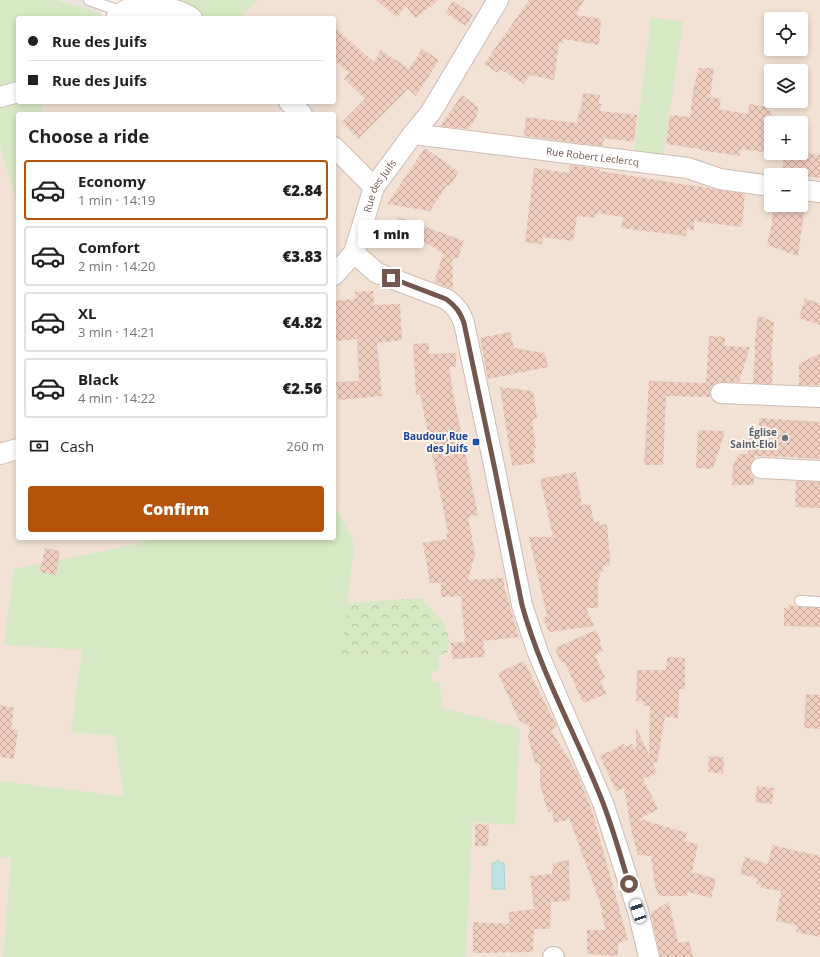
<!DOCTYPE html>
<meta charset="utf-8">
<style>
:root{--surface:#fff;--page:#f2f2f2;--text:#202124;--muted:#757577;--line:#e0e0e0;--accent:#b45309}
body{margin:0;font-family:"Open Sans",sans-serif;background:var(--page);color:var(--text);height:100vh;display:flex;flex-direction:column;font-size:15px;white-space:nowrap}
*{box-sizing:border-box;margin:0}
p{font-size:13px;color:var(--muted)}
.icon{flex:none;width:22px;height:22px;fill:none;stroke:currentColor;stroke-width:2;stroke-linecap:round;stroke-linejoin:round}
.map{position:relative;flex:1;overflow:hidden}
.panel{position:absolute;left:16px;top:112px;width:320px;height:428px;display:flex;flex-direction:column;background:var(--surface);border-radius:4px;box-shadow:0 2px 6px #0003}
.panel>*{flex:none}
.banner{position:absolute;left:16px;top:16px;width:320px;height:88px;border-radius:4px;box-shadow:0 2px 6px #0003;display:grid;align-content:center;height:88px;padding:0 12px;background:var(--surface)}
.fabs{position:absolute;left:764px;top:12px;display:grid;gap:8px}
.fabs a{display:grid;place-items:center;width:44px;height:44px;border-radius:4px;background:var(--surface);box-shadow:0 2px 6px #0003;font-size:20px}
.end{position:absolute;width:18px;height:18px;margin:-9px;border:5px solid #73564c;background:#fff;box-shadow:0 0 0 2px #fff}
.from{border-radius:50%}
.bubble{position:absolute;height:28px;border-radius:4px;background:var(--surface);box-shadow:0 2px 6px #0003;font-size:13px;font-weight:800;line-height:28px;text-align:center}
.car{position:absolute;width:12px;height:24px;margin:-12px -6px;border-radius:5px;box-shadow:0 0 3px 1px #0007;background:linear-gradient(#fff 24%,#345 0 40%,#fff 0 76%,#345 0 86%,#fff 0)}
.banner b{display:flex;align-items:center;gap:14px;height:38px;font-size:15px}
.banner b+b{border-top:1px solid var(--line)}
.banner i{width:10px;height:10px;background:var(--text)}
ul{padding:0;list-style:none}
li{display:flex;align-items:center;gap:12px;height:60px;margin:0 8px 6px;padding:0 4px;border:2px solid var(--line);border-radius:4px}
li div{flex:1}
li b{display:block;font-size:15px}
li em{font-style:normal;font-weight:800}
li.active{border-color:var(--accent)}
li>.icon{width:36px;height:36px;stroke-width:1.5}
h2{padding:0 12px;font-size:18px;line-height:48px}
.pay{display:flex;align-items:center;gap:10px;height:44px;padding:0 12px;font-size:15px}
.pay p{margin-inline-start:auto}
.primary-button{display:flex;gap:8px;margin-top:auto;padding:8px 12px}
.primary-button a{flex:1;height:46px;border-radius:4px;background:var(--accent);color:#fff;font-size:16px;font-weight:800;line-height:46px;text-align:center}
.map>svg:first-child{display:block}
.residential{fill:#f2e2d5;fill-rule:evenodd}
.industrial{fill:#ebe4e0}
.green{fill:#d7e8c5}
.forest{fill:url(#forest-crowns)}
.water{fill:#bce2e4;stroke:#a3d2d5}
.building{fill:url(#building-cross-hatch)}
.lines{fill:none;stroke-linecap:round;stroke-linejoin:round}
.service-casing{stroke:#cebab0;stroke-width:12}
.minor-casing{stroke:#cebab0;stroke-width:22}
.service{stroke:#fff;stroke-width:10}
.minor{stroke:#fff;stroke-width:20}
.route{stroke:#73564c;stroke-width:5}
.worship-dot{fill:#6b7280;stroke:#fef5ec;stroke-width:1.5}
.transit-dot{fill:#1a4fb4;stroke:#fef5ec;stroke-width:1.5}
.labels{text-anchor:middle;stroke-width:4;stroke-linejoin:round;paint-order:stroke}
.street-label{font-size:10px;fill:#73564c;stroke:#fef5ec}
.worship-label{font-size:10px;font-weight:bold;fill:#5b616d;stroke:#fef5ec;text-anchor:end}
.transit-label{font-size:10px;font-weight:bold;fill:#164399;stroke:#fef5ec;text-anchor:end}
</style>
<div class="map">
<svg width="820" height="957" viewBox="0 0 820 957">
<defs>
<pattern id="forest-crowns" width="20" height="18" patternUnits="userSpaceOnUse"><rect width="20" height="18" fill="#d7e8c5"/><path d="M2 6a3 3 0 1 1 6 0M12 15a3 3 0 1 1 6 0" fill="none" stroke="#b3bfa2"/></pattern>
<pattern id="building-cross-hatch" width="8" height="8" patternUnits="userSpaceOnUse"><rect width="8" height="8" fill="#efcdbf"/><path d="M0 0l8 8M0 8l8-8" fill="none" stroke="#c6a99d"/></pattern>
</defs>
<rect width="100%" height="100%" fill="#fbf1e6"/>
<g class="residential">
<path d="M149 0H820V957H466L473 822 477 823 442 708 440 683H432V671L439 670 341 654 354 547 352 537 334 504V114H44L40 102H334V18H122ZM771 19H801V49H771ZM771 71H801V101H771ZM771 123H801V153H771ZM771 175H801V205H771Z"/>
<polygon points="0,146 18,208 18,538 154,538 128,546 4,644 82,650 72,732 115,736 123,796 1,781 0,789"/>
<polygon points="0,857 11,858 3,957 0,957"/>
</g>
<polygon class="industrial" points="57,0 107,0 101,13"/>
<g class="green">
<polygon points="0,0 57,0 101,13 104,18 18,18 18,88 0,94"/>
<polygon points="176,0 258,0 239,18 203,18"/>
<polygon points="651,17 683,22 663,157 634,153"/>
<polygon points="0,101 40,102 44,114 18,114 18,208 0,146"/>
<polygon points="334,504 352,537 354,547 342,654 439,656 439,671 432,671 432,682 440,682 442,708 520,728 515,825 473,822 466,957 3,957 11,858 0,857 0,789 1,781 123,796 115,736 71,732 82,650 4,645 14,569 128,546 154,538 334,538"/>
</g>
<polygon class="forest" points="421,598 442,620 451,643 447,644 448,652 439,656 341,654 348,603"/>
<polygon class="water" points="498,860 499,863 504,863 505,889 492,889 492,863 495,863"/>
<g class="building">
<polygon points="376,0 439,0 415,18 406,6 397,17"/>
<polygon points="529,0 584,0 576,15 601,19 599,45 564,39 564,43 559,42 554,80 530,75 524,84 500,69 498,73 484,64"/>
<polygon points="453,1 473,14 466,26 445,13"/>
<polygon points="334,27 374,62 381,50 409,69 422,49 439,60 416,96 408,89 358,139 342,122 365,99 344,79 349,73 334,60"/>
<polygon points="699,68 714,68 710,97 721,99 719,109 748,114 749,104 768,107 767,111 771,111 771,153 741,149 740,156 700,150 700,149 666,144 670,115 690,117 694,85"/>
<polygon points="583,93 600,95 599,104 602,104 600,111 637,115 634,142 604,138 603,146 524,136 526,117 577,123 579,110 581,110"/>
<polygon points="462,95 479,108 475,120 468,129 440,126"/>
<polygon points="425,148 459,172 449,186 447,185 430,211 387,204"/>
<polygon points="801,152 820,155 820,178 782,173 784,153 801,153"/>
<polygon points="570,165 600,169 600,171 745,194 742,225 741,227 694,221 694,230 687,229 686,236 621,228 623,217 596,213 596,218 577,216 573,241 543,237 542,244 525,242 534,168 569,173"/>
<polygon points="773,205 805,205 798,256 767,245 772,223"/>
<polygon points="398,217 464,241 458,258 452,259 453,289 434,282 443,254 396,222"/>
<polygon points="373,291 374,305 400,304 402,340 377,343 382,396 338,400 336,382 359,381 357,339 334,341 334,301 355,299 355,292"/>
<polygon points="805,298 820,304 820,325 799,318"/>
<polygon points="758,315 774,322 771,360 773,360 772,384 753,383 755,348 754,348"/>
<polygon points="510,332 514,348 545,353 548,367 488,379 480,338"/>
<polygon points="709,336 725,337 725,346 750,347 739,382 721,382 716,383 711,387 710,392 711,397 666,396 663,465 644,465 649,381 706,383"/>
<polygon points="429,343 429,354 456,353 456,367 449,367 453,393 478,515 468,517 475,554 468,580 503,578 505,590 519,637 483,641 485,657 452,659 451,643 465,642 461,596 441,597 441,583 430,583 423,543 447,539 446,533 448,532 420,394 416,395 413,344"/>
<polygon points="820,353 820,385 799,385 799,364"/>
<polygon points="500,387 533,391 537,418 532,420 536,448 533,449 535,463 512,466"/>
<polygon points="759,418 820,422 820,459 798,458 798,457 755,456 755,458 751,462 750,468 751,474 754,477 754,485 732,485 733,465 739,454 748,454 749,435 752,430 759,427"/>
<polygon points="698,430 725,431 713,469 696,468"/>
<polygon points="576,472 582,505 590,504 594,522 599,521 600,525 607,524 610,558 610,566 603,565 603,572 600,572 598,583 598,608 586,608 594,626 549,632 543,618 547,616 529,537 553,537 540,479"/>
<polygon points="796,481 820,482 820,508 795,507"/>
<polygon points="45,548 60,551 56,575 40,572"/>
<polygon points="789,605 800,607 820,608 820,627 784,626 784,608 789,609"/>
<polygon points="596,630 601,642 599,643 603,651 595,655 605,678 600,680 607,694 583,703 565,663 560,661 555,648"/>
<polygon points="667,657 685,658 685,689 679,689 678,718 665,717 657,763 652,762 657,773 643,779 658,809 640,819 687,833 685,841 698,844 692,872 716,879 711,898 688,892 687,896 659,896 655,887 651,856 638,855 632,834 624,788 616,791 600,756 624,744 625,747 632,744 636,752 636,727 649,755 650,706 643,706 644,701 636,701 637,670 666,670"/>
<polygon points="524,661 557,727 551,730 576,771 592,811 628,940 618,943 618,956 587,954 587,930 606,930 601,912 603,911 568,815 568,820 554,823 552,811 548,812 540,784 540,764 535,763 528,738 530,727 519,720 498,673"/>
<polygon points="806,694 820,695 820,729 804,728"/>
<polygon points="0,705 14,708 11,729 18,730 14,759 0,757"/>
<polygon points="709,756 724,757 723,774 708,772"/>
<polygon points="757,786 774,788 772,804 755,802"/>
<polygon points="475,824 489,825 488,846 475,846"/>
<polygon points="772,845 820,856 820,937 796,932 797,925 776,921 781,891 761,888 761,885 756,884 757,878 740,874 745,857 768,864"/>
<polygon points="569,859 570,901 551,902 550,929 534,929 533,952 473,953 473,922 509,924 509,912 534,909 530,876 552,874 553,863 561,862"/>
<polygon points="669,902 678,943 689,941 693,957 660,957 651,914 652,912"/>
</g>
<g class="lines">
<g class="service-casing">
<g id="service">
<polyline points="89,0 123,12"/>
<polyline points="800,601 820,602"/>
</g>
</g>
<g class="minor-casing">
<g id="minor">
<path d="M116 18C119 15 122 12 126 10 143 2 177 7 192 18"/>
<polyline points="0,97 18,92"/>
<polyline points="289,102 302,114"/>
<path id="s1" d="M413 134 688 168 720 179 771 186"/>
<polyline points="334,147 374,187"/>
<polyline points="801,190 820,192"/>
<path d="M354 253 377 273 446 299C456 306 460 312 464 323L495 470 522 605 538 653 603 803 638 911 649 957"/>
<path id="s2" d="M334 275 354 253 374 187 413 134 431 112 498 0"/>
<polyline points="721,393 820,397"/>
<polyline points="0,454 18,449"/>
<polyline points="761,468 820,471"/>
<polyline points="553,957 554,957"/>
</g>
</g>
<use href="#service" class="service"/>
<use href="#minor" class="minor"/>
</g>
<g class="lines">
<path class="route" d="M391 278 446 299C456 306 460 312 464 323L495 470 522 605C541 674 577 736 603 803 613 829 621 857 629 884"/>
</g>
<circle class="worship-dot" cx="785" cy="438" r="4"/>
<rect class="transit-dot" x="472" y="438" width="8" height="8" rx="2"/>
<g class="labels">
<g class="street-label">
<text dy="4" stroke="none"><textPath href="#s1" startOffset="181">Rue Robert Leclercq</textPath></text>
<text dy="4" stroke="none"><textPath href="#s2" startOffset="102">Rue des Juifs</textPath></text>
</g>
<g class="worship-label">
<text x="777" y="436">Église<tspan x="777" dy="12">Saint-Eloi</tspan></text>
</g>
<g class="transit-label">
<text x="468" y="440">Baudour Rue<tspan x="468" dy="12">des Juifs</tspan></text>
</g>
</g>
</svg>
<div class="fabs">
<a><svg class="icon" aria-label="locate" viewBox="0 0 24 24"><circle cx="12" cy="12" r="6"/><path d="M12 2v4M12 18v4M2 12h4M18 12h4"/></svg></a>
<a><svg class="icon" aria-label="layers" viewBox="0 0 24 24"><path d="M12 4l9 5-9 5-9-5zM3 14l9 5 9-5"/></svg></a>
<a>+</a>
<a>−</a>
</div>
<i class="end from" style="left:629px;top:884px"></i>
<i class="end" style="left:391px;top:278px"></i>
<div class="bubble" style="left:358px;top:220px;width:66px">1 min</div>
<i class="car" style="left:638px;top:911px;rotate:342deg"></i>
<div class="banner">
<b><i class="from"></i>Rue des Juifs</b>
<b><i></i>Rue des Juifs</b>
</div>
<section class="panel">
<h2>Choose a ride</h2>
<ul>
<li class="active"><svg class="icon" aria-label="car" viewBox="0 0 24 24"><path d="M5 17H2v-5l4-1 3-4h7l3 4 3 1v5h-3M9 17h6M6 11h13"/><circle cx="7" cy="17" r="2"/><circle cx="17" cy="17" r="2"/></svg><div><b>Economy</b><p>1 min · 14:19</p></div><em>€2.84</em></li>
<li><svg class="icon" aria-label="car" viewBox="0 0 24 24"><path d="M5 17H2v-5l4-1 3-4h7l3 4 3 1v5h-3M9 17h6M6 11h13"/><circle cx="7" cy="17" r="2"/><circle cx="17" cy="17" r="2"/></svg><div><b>Comfort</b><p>2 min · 14:20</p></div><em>€3.83</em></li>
<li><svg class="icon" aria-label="car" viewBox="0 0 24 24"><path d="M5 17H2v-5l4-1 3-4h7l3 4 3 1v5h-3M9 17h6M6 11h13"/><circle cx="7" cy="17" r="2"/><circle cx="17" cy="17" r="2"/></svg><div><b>XL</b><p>3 min · 14:21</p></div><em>€4.82</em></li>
<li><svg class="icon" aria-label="car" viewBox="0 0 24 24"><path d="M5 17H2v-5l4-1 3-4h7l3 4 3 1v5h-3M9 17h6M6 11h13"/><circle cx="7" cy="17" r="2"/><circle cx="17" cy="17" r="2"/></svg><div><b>Black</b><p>4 min · 14:22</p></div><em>€2.56</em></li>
</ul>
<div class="pay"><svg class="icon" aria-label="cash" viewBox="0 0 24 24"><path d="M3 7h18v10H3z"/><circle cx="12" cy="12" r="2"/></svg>Cash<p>260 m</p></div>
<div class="primary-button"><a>Confirm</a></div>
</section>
</div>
